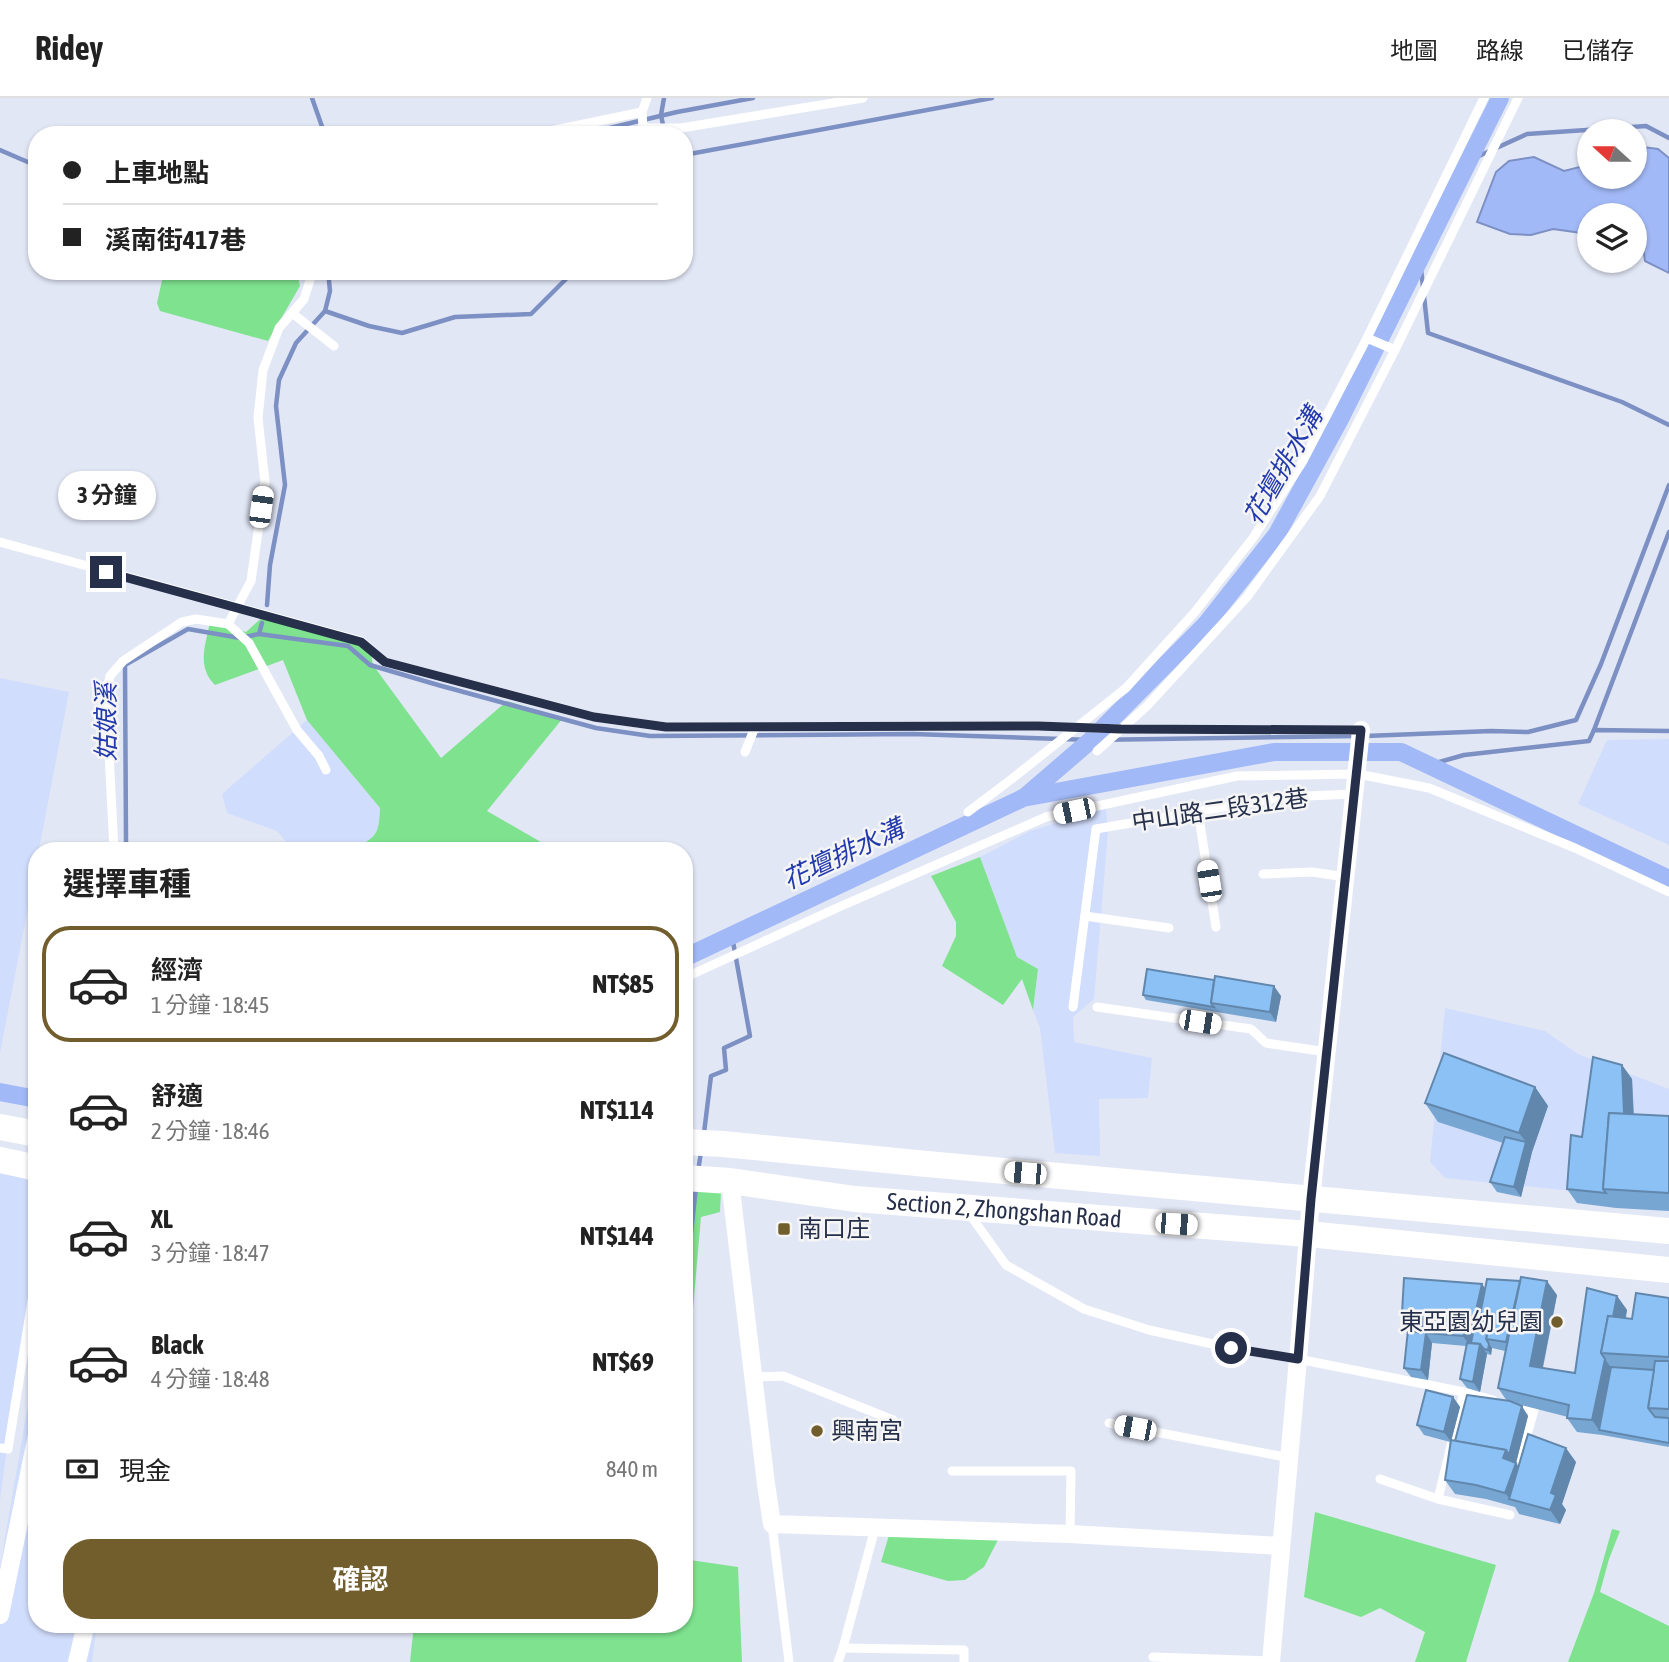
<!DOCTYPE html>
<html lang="zh-TW">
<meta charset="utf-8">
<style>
:root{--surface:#fff;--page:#f6f6f6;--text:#222;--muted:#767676;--line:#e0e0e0;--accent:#725e2d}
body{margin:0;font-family:"Asap Condensed","Noto Sans TC",sans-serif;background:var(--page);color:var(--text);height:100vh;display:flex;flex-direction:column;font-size:26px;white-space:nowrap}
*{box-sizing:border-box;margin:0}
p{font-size:23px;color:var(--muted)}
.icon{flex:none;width:38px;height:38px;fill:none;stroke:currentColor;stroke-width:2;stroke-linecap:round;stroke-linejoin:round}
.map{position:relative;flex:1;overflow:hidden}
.side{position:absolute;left:28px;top:744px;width:665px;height:791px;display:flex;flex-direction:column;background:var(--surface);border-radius:28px;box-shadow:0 2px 5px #0004}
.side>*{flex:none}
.hud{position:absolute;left:28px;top:28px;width:665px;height:154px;border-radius:28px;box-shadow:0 2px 5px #0004;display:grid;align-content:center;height:154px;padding:0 35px;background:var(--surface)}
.needle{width:46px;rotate:291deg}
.tools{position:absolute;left:1577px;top:21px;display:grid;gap:14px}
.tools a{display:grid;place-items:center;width:70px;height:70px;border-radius:50%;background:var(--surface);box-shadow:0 2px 5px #0004;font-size:35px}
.end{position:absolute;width:32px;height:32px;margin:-16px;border:9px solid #26304b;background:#fff;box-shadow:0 0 0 4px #fff}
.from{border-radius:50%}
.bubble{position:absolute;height:49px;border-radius:24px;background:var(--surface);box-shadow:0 2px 5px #0004;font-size:23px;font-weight:700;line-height:49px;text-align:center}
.car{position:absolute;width:21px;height:42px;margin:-21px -10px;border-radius:9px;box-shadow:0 0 5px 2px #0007;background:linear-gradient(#fff 24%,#345 0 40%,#fff 0 76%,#345 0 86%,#fff 0)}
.hud b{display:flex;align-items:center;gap:24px;height:66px;font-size:26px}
.hud b+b{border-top:2px solid var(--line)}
.hud i{width:18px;height:18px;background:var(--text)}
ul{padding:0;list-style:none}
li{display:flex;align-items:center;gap:21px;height:116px;margin:0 14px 10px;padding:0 21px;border:4px solid transparent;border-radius:28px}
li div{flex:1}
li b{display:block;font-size:26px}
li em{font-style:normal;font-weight:700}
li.selected{border-color:var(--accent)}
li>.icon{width:63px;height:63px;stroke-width:1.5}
h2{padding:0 35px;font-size:32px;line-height:84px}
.pay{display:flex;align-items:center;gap:18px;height:77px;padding:0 35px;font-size:26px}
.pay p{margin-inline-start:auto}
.cta{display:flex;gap:14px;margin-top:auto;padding:14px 35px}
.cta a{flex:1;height:80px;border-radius:28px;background:var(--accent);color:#fff;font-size:28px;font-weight:700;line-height:80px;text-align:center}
header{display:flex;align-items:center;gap:42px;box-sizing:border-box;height:98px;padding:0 35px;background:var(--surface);border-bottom:2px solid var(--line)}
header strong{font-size:33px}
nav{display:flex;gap:38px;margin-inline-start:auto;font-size:24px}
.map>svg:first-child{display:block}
.built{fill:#d1ddfc}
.green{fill:#7ee28f}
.water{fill:#a2b9f7;stroke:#7d90c3;stroke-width:2}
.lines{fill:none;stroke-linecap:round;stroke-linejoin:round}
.stream{stroke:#7d90c3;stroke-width:4.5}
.canal{stroke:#a2b9f7;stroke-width:18}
.lane{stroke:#fff;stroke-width:9}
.street{stroke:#fff;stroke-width:18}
.primary{stroke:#fff;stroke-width:26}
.wall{fill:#78a6d3}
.shaded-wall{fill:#6287ac}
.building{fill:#8cc1f5;stroke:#6287ac;stroke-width:2}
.route{stroke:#26304b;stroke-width:9}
.poi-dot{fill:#725e2d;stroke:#f5f5f5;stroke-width:2.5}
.labels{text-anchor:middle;stroke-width:5;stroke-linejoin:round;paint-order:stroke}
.street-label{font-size:24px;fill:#26304b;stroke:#f5f5f5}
.poi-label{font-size:24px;fill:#26304b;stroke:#f5f5f5;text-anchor:start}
.water-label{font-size:26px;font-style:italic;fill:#233aad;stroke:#f5f5f5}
</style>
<header>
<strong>Ridey</strong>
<nav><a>地圖</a><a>路線</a><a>已儲存</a></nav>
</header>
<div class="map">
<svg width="1669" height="1564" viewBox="0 0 1669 1564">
<rect width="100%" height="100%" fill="#e2e7f6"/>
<g class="built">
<polygon points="0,580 69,594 39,752 37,752 37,763 0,955"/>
<polygon points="307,622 380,710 379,729 371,741 353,752 293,752 277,733 227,715 222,696"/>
<polygon points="1669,641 1669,747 1578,706 1607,642"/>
<polygon points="1106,710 1108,733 1094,901 1073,919 1074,944 1152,960 1148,1000 1099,1001 1100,1058 1055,1055 1040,930 1033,912 1038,871 1017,859 980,759 1030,733"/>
<polygon points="1445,910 1545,933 1578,956 1669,991 1669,1103 1445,1080 1430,1064"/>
<polygon points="0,1072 37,1079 37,1181 15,1290 0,1402"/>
<polygon points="37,1254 37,1526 97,1526 92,1564 0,1564 0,1469"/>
</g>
<g class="green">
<polygon points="164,173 293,173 298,179 300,188 268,243 160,213 157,205"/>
<path d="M265 517 370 549 373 567 441 660 507 603 563 620 487 713 546 747 542 752H353C376 738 379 738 380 710L307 622 283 562 215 587C196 568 206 547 210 523L246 534Z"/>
<polygon points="980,759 1017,859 1038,871 1033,912 1022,881 1003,907 942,868 956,838 956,824 931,778"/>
<polygon points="684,1092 721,1094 720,1114 701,1119 691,1234 684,1232"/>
<polygon points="1315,1414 1496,1467 1466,1564 1415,1564 1425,1534 1380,1510 1361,1519 1304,1499"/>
<polygon points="1612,1431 1620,1433 1609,1461 1600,1494 1669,1528 1669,1564 1568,1564 1594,1495"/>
<polygon points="684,1433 693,1435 690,1462 738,1469 742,1564 410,1564 414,1526 684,1526"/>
<polygon points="889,1437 999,1440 984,1469 965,1482 948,1483 881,1464"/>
</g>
<polygon class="water" points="1635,48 1658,51 1669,60 1669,175 1645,163 1642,141 1639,133 1635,132 1634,117 1589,117 1589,136 1553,131 1531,137 1510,136 1477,124 1496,74 1509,63 1534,59 1564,73 1580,69 1589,54 1589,79 1634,79"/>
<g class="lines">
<g class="stream">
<polyline points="312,0 325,37"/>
<polyline points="664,0 661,17 665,37"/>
<polyline points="580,37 677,14 753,0"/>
<polyline points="0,52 37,68"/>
<polyline points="684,57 992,0"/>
<polyline points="1470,62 1527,36 1646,28 1669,40"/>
<polyline points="1420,162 1423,189"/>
<polyline points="1424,198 1428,235 1622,304 1669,327"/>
<polyline points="325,213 369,228 402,235 455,219 531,216 574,173"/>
<polyline points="267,507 270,467 285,387 276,308 279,282 296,245 325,213 330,193 328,173"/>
<polyline points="259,536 348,548 370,567 438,587 596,630 650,638 913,636 1091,642 1358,638"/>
<polyline points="1594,632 1669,434"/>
<polyline points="1366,638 1491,633 1528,634 1576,622 1601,566 1669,387"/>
<polyline points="1429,667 1464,657 1589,643 1594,632 1669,633"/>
<polyline points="125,752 126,743 125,567 188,531 240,540 259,536 262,525"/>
<polyline points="704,1035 711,978 726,972 724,950 750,938 732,838"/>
<polyline points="698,1073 701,1054"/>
<polyline points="684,1199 696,1089"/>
</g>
<g class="canal">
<polyline points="1026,698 1091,642 1206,526 1277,436 1339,323 1500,0"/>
<polyline points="684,860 1023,700 1274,654 1401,654 1669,781"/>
<polyline points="0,994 37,1001"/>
</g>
<g class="lane">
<polyline points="647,0 642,14 643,30 681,30 863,0"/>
<polyline points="531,37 642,14"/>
<polyline points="292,215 334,248"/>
<polyline points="1367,240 1395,252"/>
<polyline points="0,444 361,543 385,564 595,619 666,629 1038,628 1121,631 1361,632"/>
<polyline points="228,526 249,545 297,632 319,658 326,672"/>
<polyline points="1097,653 1147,608 1247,499 1320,398 1395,252 1518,0"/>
<polyline points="745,654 755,629"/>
<polyline points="1198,713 1216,829"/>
<polyline points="968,714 1013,680 1126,590 1194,515 1253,440 1303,363 1367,240 1484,0"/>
<polyline points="114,752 106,597 110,578 123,563 182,524 196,521 228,526 251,483 265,384 258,320 263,272 279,230 304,201 311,179 310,173"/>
<polyline points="1263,776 1312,774 1346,779"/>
<polyline points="1085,818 1169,830"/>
<polyline points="684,880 839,809 1046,719 1237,678 1358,676 1429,690 1575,750 1669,794"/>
<polyline points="1073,909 1096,731 1282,699 1355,696"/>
<polyline points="1097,909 1251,931 1266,945 1327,954"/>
<polyline points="968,1114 1006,1167 1084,1211 1149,1232 1231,1250 1298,1261 1464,1294 1493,1302"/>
<polyline points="753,1279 783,1278 893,1322"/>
<polyline points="1513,1307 1534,1312 1520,1361"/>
<polyline points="1109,1325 1290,1360"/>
<polyline points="0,1350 8,1351 37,1172"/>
<polyline points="952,1373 1071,1373 1070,1436"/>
<polyline points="1380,1381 1438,1401 1510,1417"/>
<polyline points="1438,1401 1464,1294"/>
<polyline points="772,1426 789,1564"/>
<polyline points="843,1550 964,1552 964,1564"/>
<polyline points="1153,1559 1271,1563"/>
<polyline points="838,1564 843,1550 875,1430"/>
</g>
<g class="street">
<polyline points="730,1083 766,1386 772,1426 1070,1436 1281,1448"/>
<polyline points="0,1517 37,1337"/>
<polyline points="77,1564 86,1526"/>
<polyline points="1271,1564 1298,1261 1311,1101 1361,632"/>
</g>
<g class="primary">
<polyline points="0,1029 37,1036"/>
<polyline points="684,1044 723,1046 927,1066 1669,1133"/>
<polyline points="0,1062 37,1070"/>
<path id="s1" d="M684 1080 730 1083 855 1101 1308 1136 1669 1172"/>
</g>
</g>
<g class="wall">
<polygon points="1214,882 1281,898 1276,924 1146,902 1143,897"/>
<polygon points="1622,967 1632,981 1634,1016 1669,1018 1669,1113 1616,1110 1577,1105 1567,1091 1582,1039"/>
<polygon points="1535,989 1548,1008 1532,1054 1521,1099 1497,1094 1490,1084 1503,1045 1438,1024 1425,1005"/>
<polygon points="1482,1186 1485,1191 1557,1197 1543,1270 1575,1275 1617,1198 1627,1212 1626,1220 1632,1221 1669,1200 1669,1349 1602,1337 1577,1334 1567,1320 1568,1319 1517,1306 1528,1318 1516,1365 1519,1369 1576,1364 1562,1406 1566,1412 1560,1426 1519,1416 1515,1409 1486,1401 1455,1396 1445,1382 1450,1344 1424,1337 1417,1327 1453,1299 1460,1309 1451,1342 1455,1343 1507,1303 1498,1290 1505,1253 1492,1250 1491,1257 1487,1256 1480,1294 1467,1290 1460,1281 1466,1248 1432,1245 1428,1282 1411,1279 1404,1270 1421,1235 1422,1230 1412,1229 1402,1215"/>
</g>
<g class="shaded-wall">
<polygon points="1274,888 1281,898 1276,924 1270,914"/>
<polygon points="1622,967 1632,981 1634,1034 1624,1020"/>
<polygon points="1535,989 1548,1008 1532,1054 1521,1099 1514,1089 1526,1044 1519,1035"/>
<polygon points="1547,1183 1557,1197 1540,1282 1530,1268"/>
<polygon points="1482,1186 1492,1200 1479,1222 1485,1231 1485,1236 1474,1221"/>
<polygon points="1617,1198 1627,1212 1618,1256 1606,1255"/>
<polygon points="1471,1225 1477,1235 1470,1248 1463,1238"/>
<polygon points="1426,1235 1432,1245 1428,1282 1421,1272"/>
<polygon points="1480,1246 1487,1256 1480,1294 1473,1284"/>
<polygon points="1489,1246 1492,1250 1491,1257 1488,1252"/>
<polygon points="1605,1261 1614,1274 1599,1332 1592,1322"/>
<polygon points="1453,1299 1460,1309 1451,1344 1444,1334"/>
<polygon points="1522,1308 1528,1318 1516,1365 1526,1379 1510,1401 1505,1395 1503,1360"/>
<polygon points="1566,1350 1576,1364 1562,1406 1566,1412 1560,1426 1550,1412 1551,1395"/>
</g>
<g class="building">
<polygon points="1147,871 1214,882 1211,905 1214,909 1143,897"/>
<polygon points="1215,878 1274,888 1270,914 1211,905"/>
<polygon points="1444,955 1535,989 1519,1035 1425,1005"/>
<polygon points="1593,959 1622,967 1624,1016 1609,1015 1603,1091 1606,1095 1567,1091 1571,1037 1582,1039"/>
<polygon points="1609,1015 1669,1018 1669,1095 1603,1091"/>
<polygon points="1505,1039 1526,1044 1514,1089 1490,1084"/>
<polygon points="1521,1179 1547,1183 1530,1268 1575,1275 1587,1190 1617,1198 1613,1219 1608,1218 1601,1255 1605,1261 1592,1322 1567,1320 1569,1307 1498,1290"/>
<polygon points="1404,1180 1482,1186 1474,1221 1402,1215"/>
<polygon points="1487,1181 1520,1183 1506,1244 1486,1241 1490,1223 1479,1222"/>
<polygon points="1636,1195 1669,1200 1669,1259 1601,1255 1608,1218 1632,1221"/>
<polygon points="1423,1221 1471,1225 1463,1238 1426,1235 1421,1272 1404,1270 1408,1232 1421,1235"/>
<polygon points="1483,1227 1489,1228 1486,1241 1489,1246 1488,1252 1484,1251 1480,1246 1471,1245 1474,1230 1482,1231"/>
<polygon points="1467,1245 1480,1246 1473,1284 1460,1281"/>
<polygon points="1655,1263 1669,1263 1669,1311 1648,1310"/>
<polygon points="1611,1269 1654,1272 1648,1310 1655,1319 1669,1320 1669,1345 1599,1332"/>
<polygon points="1426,1292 1453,1299 1444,1334 1417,1327"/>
<polygon points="1467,1297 1510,1303 1522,1308 1509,1357 1506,1352 1455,1343"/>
<polygon points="1528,1336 1566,1350 1551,1395 1556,1397 1550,1412 1509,1401"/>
<polygon points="1451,1342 1506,1352 1503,1360 1516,1365 1505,1395 1476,1387 1445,1382"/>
</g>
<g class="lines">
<polyline class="route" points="106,474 361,544 385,564 594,619 666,629 1038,628 1121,631 1361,632 1311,1101 1298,1261 1231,1250"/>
</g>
<g class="poi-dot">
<rect x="777" y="1124" width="14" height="14" rx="3.5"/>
<circle cx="1557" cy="1224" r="7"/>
<circle cx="817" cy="1333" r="7"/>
</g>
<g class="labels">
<g class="street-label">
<text transform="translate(1220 712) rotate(-8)" y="8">中山路二段312巷</text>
<text dy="8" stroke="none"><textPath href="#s1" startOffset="322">Section 2, Zhongshan Road</textPath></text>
</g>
<g class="poi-label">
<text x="798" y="1139">南口庄</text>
<text x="1543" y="1232" text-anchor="end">東亞園幼兒園</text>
<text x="831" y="1341">興南宮</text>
</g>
<g class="water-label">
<text transform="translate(1283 368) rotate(-60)" y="9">花壇排水溝</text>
<text transform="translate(106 624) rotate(-90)" y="9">姑娘溪</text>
<text transform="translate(843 756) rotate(-25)" y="9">花壇排水溝</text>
</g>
</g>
</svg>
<div class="tools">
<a><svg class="needle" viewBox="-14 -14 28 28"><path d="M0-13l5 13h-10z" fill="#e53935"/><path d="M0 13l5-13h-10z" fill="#767676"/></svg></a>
<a><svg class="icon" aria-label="layers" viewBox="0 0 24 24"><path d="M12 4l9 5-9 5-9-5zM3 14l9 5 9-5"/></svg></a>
</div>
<i class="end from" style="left:1231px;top:1250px"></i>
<i class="end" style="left:106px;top:474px"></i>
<div class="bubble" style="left:58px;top:373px;width:98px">3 分鐘</div>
<i class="car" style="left:261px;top:409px;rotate:8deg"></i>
<i class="car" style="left:1074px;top:713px;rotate:258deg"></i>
<i class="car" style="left:1209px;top:783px;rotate:351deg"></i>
<i class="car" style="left:1200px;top:924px;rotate:99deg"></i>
<i class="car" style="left:1025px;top:1075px;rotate:275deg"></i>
<i class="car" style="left:1176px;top:1126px;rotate:94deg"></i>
<i class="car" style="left:1135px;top:1330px;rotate:281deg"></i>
<div class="hud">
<b><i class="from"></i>上車地點</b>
<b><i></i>溪南街417巷</b>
</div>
<section class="side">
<h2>選擇車種</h2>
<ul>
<li class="selected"><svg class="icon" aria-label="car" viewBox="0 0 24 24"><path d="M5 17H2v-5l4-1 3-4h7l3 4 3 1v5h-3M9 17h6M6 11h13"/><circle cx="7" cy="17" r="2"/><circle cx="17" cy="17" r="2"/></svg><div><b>經濟</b><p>1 分鐘 · 18:45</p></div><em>NT$85</em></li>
<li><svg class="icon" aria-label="car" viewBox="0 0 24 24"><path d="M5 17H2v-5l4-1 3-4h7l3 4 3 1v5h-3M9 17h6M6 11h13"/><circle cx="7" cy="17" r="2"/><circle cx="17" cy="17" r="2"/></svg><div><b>舒適</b><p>2 分鐘 · 18:46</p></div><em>NT$114</em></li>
<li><svg class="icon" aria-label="car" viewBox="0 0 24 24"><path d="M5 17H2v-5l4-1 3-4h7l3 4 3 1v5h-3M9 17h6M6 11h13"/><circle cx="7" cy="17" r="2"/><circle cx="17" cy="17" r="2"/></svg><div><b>XL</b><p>3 分鐘 · 18:47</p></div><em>NT$144</em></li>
<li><svg class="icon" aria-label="car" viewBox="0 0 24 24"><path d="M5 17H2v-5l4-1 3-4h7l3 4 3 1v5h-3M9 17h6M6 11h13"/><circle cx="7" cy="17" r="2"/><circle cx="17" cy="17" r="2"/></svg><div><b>Black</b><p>4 分鐘 · 18:48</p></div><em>NT$69</em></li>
</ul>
<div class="pay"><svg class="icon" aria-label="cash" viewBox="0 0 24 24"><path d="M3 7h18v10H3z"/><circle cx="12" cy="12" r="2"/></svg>現金<p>840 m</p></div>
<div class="cta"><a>確認</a></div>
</section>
</div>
